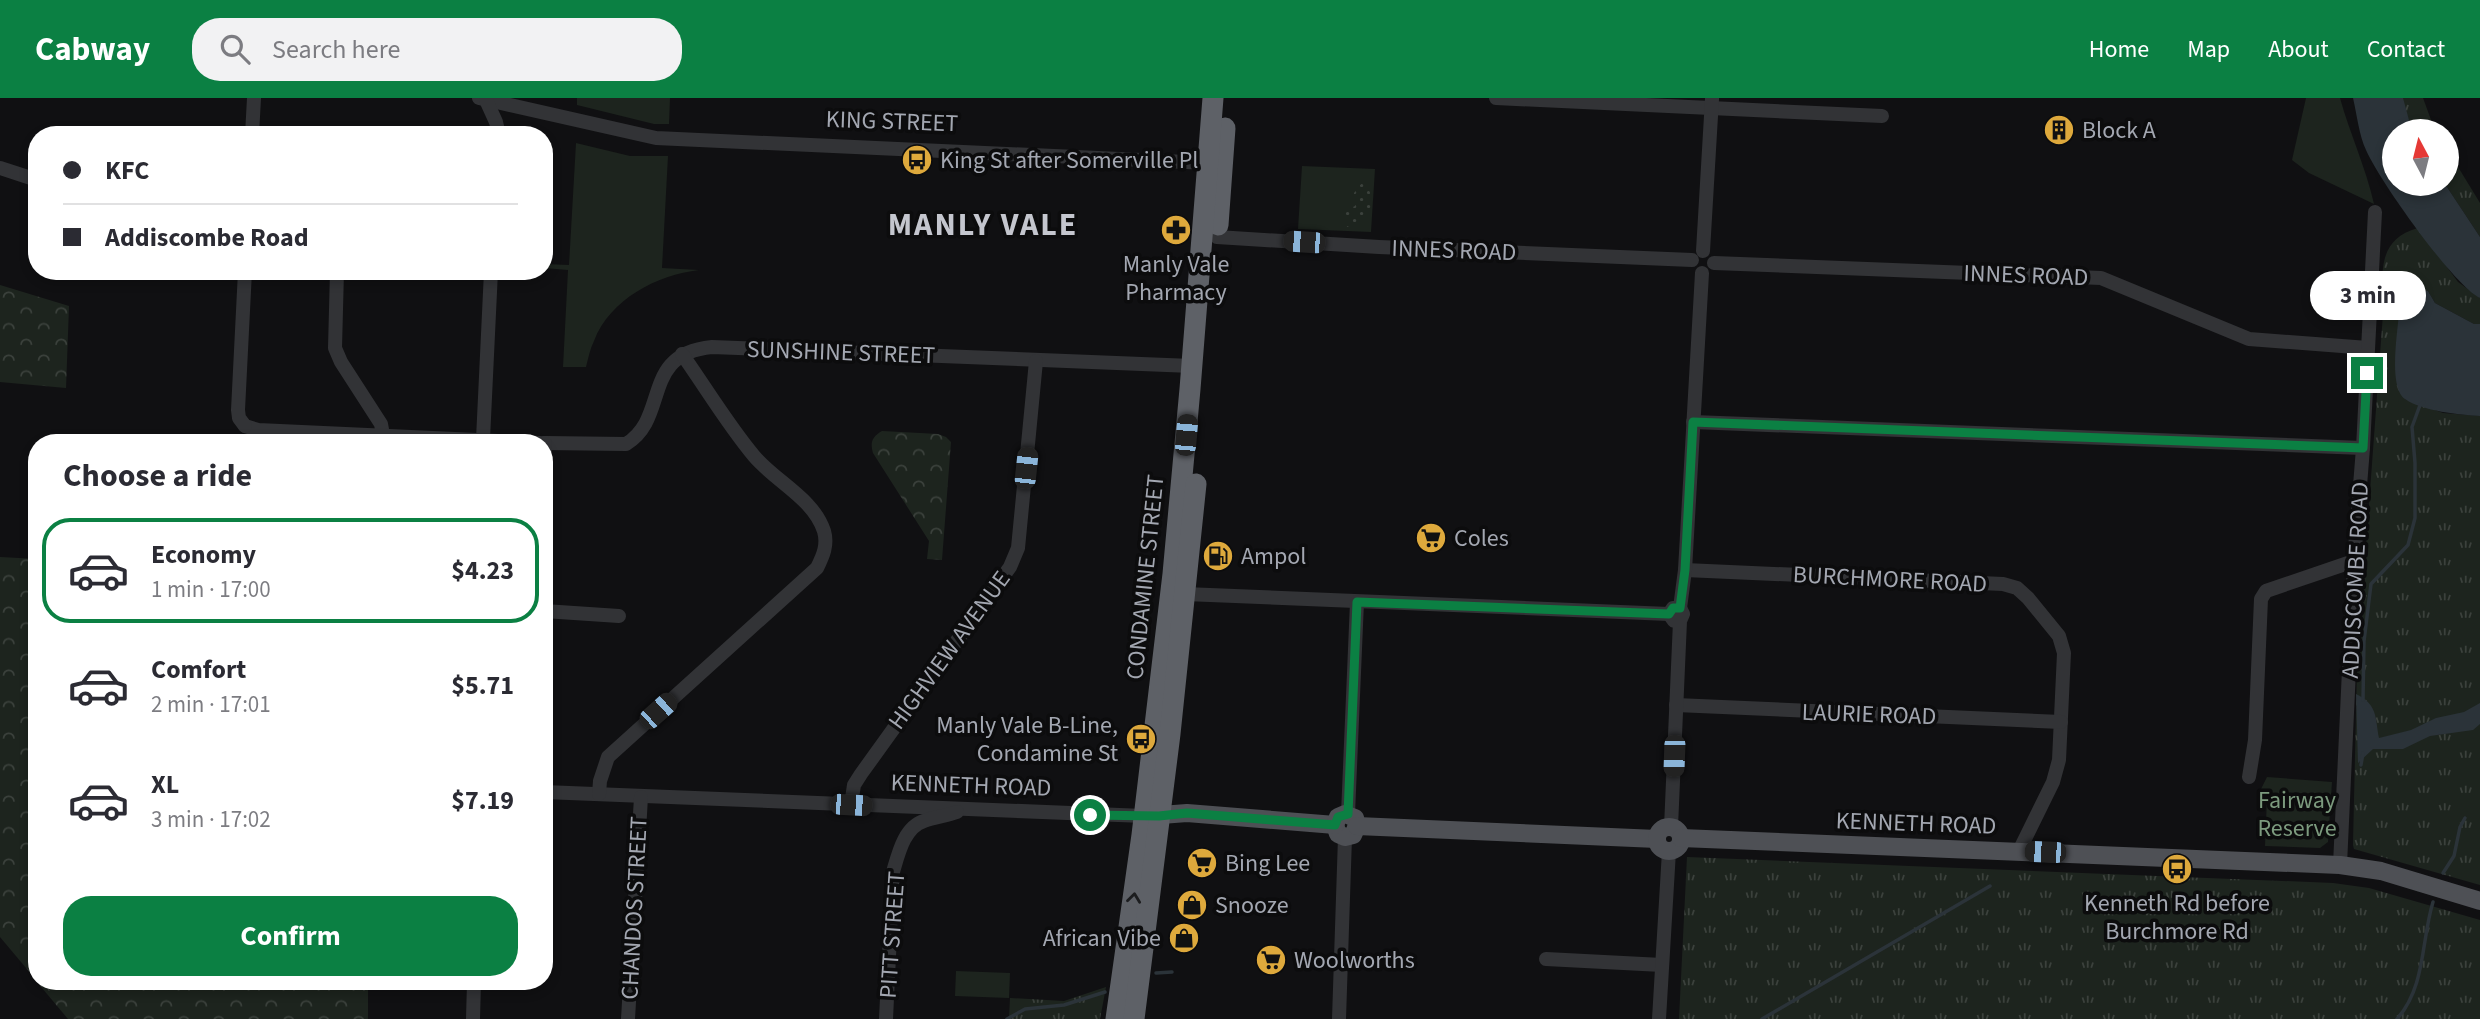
<!DOCTYPE html>
<meta charset="utf-8">
<style>
:root{--surface:#fff;--page:#f2f2f3;--text:#2b2b33;--muted:#7c7c81;--line:#e1e1e2;--accent:#0b8043}
body{margin:0;font-family:"Source Sans 3",sans-serif;background:var(--page);color:var(--text);height:100vh;display:flex;flex-direction:column;font-size:26px;white-space:nowrap}
*{box-sizing:border-box;margin:0}
p{font-size:23px;color:var(--muted)}
.icon{flex:none;width:38px;height:38px;fill:none;stroke:currentColor;stroke-width:2;stroke-linecap:round;stroke-linejoin:round}
.map{position:relative;flex:1;overflow:hidden}
.sheet{position:absolute;left:28px;top:336px;width:525px;height:556px;display:flex;flex-direction:column;background:var(--surface);border-radius:28px;box-shadow:0 4px 10px #0003}
.sheet>*{flex:none}
.hud{position:absolute;left:28px;top:28px;width:525px;height:154px;border-radius:28px;box-shadow:0 4px 10px #0003;display:grid;align-content:center;height:154px;padding:0 35px;background:var(--surface)}
.needle{width:46px;rotate:353deg}
.buttons{position:absolute;left:2382px;top:21px;display:grid;gap:14px}
.buttons a{display:grid;place-items:center;width:77px;height:77px;border-radius:50%;background:var(--surface);box-shadow:0 4px 10px #0003;font-size:35px}
.end{position:absolute;width:32px;height:32px;margin:-16px;border:9px solid #0b8043;background:#fff;box-shadow:0 0 0 4px #fff}
.from{border-radius:50%}
.bubble{position:absolute;height:49px;border-radius:24px;background:var(--surface);box-shadow:0 4px 10px #0003;font-size:23px;font-weight:700;line-height:49px;text-align:center}
.car{position:absolute;width:21px;height:42px;margin:-21px -10px;border-radius:9px;box-shadow:0 0 5px 2px #0007;background:linear-gradient(#222 24%,#8ab4d8 0 40%,#222 0 76%,#8ab4d8 0 86%,#222 0)}
.hud b{display:flex;align-items:center;gap:24px;height:66px;font-size:26px}
.hud b+b{border-top:2px solid var(--line)}
.hud i{width:18px;height:18px;background:var(--text)}
ul{padding:0;list-style:none}
li{display:flex;align-items:center;gap:21px;height:105px;margin:0 14px 10px;padding:0 21px;border:4px solid transparent;border-radius:28px}
li div{flex:1}
li b{display:block;font-size:26px}
li em{font-style:normal;font-weight:700}
li.on{border-color:var(--accent)}
li>.icon{width:63px;height:63px;stroke-width:1.5}
h2{padding:0 35px;font-size:32px;line-height:84px}
.cta{display:flex;gap:14px;margin-top:auto;padding:14px 35px}
.cta a{flex:1;height:80px;border-radius:28px;background:var(--accent);color:#fff;font-size:28px;font-weight:700;line-height:80px;text-align:center}
header{display:flex;align-items:center;gap:42px;box-sizing:border-box;height:98px;padding:0 35px;background:var(--accent);color:#fff}
header strong{font-size:33px}
nav{display:flex;gap:38px;margin-inline-start:auto;font-size:24px}
.search{width:490px;height:63px;background:var(--page);display:flex;align-items:center;gap:18px;box-sizing:border-box;padding:0 24px;border-radius:28px;color:var(--muted);font-size:26px}
.map>svg:first-child{display:block}
.grass{fill:url(#grass-tufts)}
.forest{fill:url(#forest-crowns)}
.park{fill:#1d241e}
.garden{fill:url(#garden-dots)}
.water{fill:#2b3339}
.lines{fill:none;stroke-linecap:round;stroke-linejoin:round}
.stream{stroke:#2b3339;stroke-width:3.5}
.minor{stroke:#323336;stroke-width:14}
.major{stroke:#4e5055;stroke-width:18}
.highway{stroke:#5e6167;stroke-width:21}
.oneway{stroke:#1c1d1f}
.route{stroke:#0b8043;stroke-width:9}
.labels{text-anchor:middle;stroke-width:7;stroke-linejoin:round;paint-order:stroke}
.street-label{font-size:24px;fill:#a3a7b1;stroke:#0c0c0d}
.poi-label{font-size:24px;fill:#a3a7b1;stroke:#0c0c0d;text-anchor:start}
.park-label{font-size:24px;fill:#7c9a7e;stroke:#0c0c0d}
.district-label{font-size:32px;font-weight:bold;letter-spacing:2px;fill:#c4c6ce;stroke:#0c0c0d}
</style>
<header>
<strong>Cabway</strong>
<div class="search"><svg class="icon" aria-label="search" viewBox="0 0 24 24"><circle cx="10" cy="10" r="6"/><path d="M15 15l6 6"/></svg>Search here</div>
<nav><a>Home</a><a>Map</a><a>About</a><a>Contact</a></nav>
</header>
<div class="map">
<svg width="2480" height="921" viewBox="0 0 2480 921">
<defs>
<pattern id="grass-tufts" width="24" height="20" patternUnits="userSpaceOnUse" patternTransform="scale(1.75)"><rect width="24" height="20" fill="#1d241e"/><path d="M3 7l-1-3M5 7V3M7 7l1-3M15 17l-1-3M17 17v-4M19 17l1-3" fill="none" stroke="#3b413c"/></pattern>
<pattern id="forest-crowns" width="20" height="18" patternUnits="userSpaceOnUse" patternTransform="scale(1.75)"><rect width="20" height="18" fill="#1d241e"/><path d="M2 6a3 3 0 1 1 6 0M12 15a3 3 0 1 1 6 0" fill="none" stroke="#3b413c"/></pattern>
<pattern id="garden-dots" width="8" height="8" patternUnits="userSpaceOnUse" patternTransform="scale(1.75)"><rect width="8" height="8" fill="#1d241e"/><path d="M2 2h.1M6 6h.1" fill="none" stroke="#3b413c" stroke-width="1.8" stroke-linecap="round"/></pattern>
</defs>
<rect width="100%" height="100%" fill="#101012"/>
<g class="grass">
<polygon points="2402,0 2423,0 2435,33 2412,33"/>
<polygon points="2447,51 2480,105 2480,139 2445,86"/>
<path d="M2418 130 2458 184 2480 200V226H2474L2435 205 2428 193 2405 301 2443 315 2480 318V787L2354 751 2353 747 2357 571 2383 216C2383 180 2374 142 2418 130Z"/>
<polygon points="1687,759 2333,785 2369,790 2480,822 2480,921 1679,921"/>
<polygon points="1106,889 1100,921 1009,921 1010,900 1064,903"/>
</g>
<g class="forest">
<polygon points="0,187 69,208 66,290 0,284"/>
<path d="M882 333 938 336 946 339 951 344 942 462 927 461 929 443 873 355C870 344 872 339 882 333Z"/>
<polygon points="0,459 37,461 37,883 0,839"/>
<polygon points="37,884 368,884 368,921 68,921"/>
</g>
<g class="park">
<polygon points="577,0 670,0 669,26 654,26 577,7"/>
<path d="M2306 0H2340C2350 36 2366 70 2374 106L2309 75 2292 62Z"/>
<path d="M576 45 630 58H668L662 170 699 172C657 177 610 201 594 243 590 251 588 261 586 269H563L568 172 544 170V166L569 167Z"/>
<polygon points="1302,68 1375,71 1371,134 1298,131"/>
<polygon points="2267,679 2332,684 2328,744 2320,750 2265,748 2267,700 2260,693"/>
<polygon points="956,873 1010,875 1009,900 955,898"/>
</g>
<path class="garden" d="M1364 82C1378 105 1372 120 1347 129L1345 113 1355 108 1354 95Z"/>
<g class="water">
<path d="M2353 0H2403L2412 33H2394V86H2445L2480 139V200C2453 187 2379 82 2366 52 2359 37 2357 17 2353 0Z"/>
<path d="M2415 191 2428 193 2435 205 2474 226H2480V318C2460 317 2422 313 2405 301 2387 288 2399 226 2400 205Z"/>
<path d="M2356 596C2378 607 2375 619 2379 640L2411 632 2436 620 2464 614 2480 605V626L2473 632 2430 638 2403 651H2373L2358 665Z"/>
</g>
<g class="lines">
<g class="stream">
<polyline points="2363,602 2364,543 2371,486 2408,447 2415,420 2415,365 2412,329 2420,307 2424,304"/>
<polyline points="2361,667 2363,655"/>
<polyline points="2443,775 2454,758 2460,729 2465,720"/>
<polyline points="1156,875 1172,874"/>
<polyline points="1007,921 1025,911 1064,907 1105,894"/>
<polyline points="1762,921 1990,788"/>
<path d="M2397 921C2426 888 2421 843 2433 804"/>
</g>
<g class="minor">
<polyline points="479,0 656,40 1208,65"/>
<polyline points="1496,0 1882,18"/>
<polyline points="486,2 496,24 499,37"/>
<polyline points="252,37 254,0"/>
<polyline points="0,70 37,82"/>
<polyline points="1217,139 1379,149 1692,162"/>
<polyline points="1703,153 1712,1"/>
<polyline points="1714,165 2101,180 2249,241 2368,250"/>
<polyline points="337,173 335,250 341,264 381,326 383,337"/>
<polyline points="1693,324 2363,350"/>
<polyline points="245,328 258,332 540,345"/>
<polyline points="245,328 239,320 238,312 245,173"/>
<polyline points="483,341 491,173"/>
<path d="M544 345 626 346C670 319 640 256 712 249L1192 268"/>
<polyline points="544,362 545,345"/>
<polyline points="1685,472 2003,486 2017,490 2028,500 2059,538 2064,555 2059,662 2053,684 2019,753"/>
<polyline points="1185,496 1669,516"/>
<polyline points="1680,510 1685,472 1702,175"/>
<polyline points="544,513 619,518"/>
<polyline points="1676,607 2061,624"/>
<polyline points="2249,679 2255,642 2261,501 2266,493 2354,463"/>
<polyline points="544,694 1144,718"/>
<path d="M599 696 600 683 608 659 817 470C823 458 828 447 824 433 813 400 776 384 754 358 728 327 706 290 682 256"/>
<polyline points="851,707 854,687 861,676 1010,469 1018,450 1036,263"/>
<polyline points="1348,716 1357,504"/>
<polyline points="1671,729 1680,523 1683,516 1680,510 1673,510 1669,516 1674,523 1680,523"/>
<polyline points="2340,767 2354,463 2363,350 2375,114"/>
<polyline points="1546,861 1662,867"/>
<polyline points="473,921 474,884"/>
<polyline points="628,921 641,699"/>
<path d="M886 921 893 774C898 757 904 729 924 723 934 719 946 718 957 714"/>
<polyline points="1339,921 1345,739"/>
<polyline points="1659,921 1669,753"/>
</g>
<g class="major">
<polyline points="1148,718 1187,715 1335,727"/>
<polyline points="1335,727 1338,736 1345,739 1353,737 1357,728"/>
<polyline points="1335,727 1338,719 1345,716 1355,720 1357,728"/>
<polyline points="1357,728 1657,741"/>
<circle cx="1669" cy="741" r="12"/>
<polyline points="1681,740 2340,767 2381,773 2480,803"/>
</g>
<g class="highway">
<polyline points="1218,127 1225,30"/>
<polyline points="1116,921 1142,737 1173,476 1190,291 1213,0"/>
<polyline points="1134,921 1170,636 1196,386"/>
</g>
</g>
<defs><path id="oneway-chevron" d="M-2-3.5L2.5 0L-2 3.5" fill="none" stroke-width="1.6" stroke-linecap="round" stroke-linejoin="round" transform="scale(1.75)"/></defs>
<use class="oneway" href="#oneway-chevron" transform="translate(1134 800) rotate(-83)"/>
<g class="lines">
<polyline class="route" points="1090,717 1159,718 1187,715 1335,727 1338,719 1348,716 1357,504 1669,516 1673,510 1680,510 1685,472 1693,324 2363,350 2367,275"/>
</g>
<defs>
<g id="building-disc" transform="scale(1.575)"><circle r="9.5" fill="#dea93c" stroke="#0c0c0d"/><path d="M-4-6H4V6H1V3H-1V6H-4ZM-2.5-4.3h1.7v1.8h-1.7ZM.8-4.3h1.7v1.8H.8ZM-2.5-1h1.7V.8h-1.7ZM.8-1h1.7V.8H.8Z" fill="#111"/></g>
<g id="bus-disc" transform="scale(1.575)"><circle r="9.5" fill="#dea93c" stroke="#0c0c0d"/><path d="M-5-6H5V4H4V6H2V4H-2V6H-4V4H-5ZM-3.5-4V0h7V-4ZM-3.5 1.2v1.5H-2V1.2ZM2 1.2v1.5H3.5V1.2Z" fill="#111"/></g>
<g id="pharmacy-disc" transform="scale(1.575)"><circle r="9.5" fill="#dea93c" stroke="#0c0c0d"/><path d="M-2-6h4v4h4v4h-4v4h-4v-4h-4v-4h4Z" fill="#111"/></g>
<g id="supermarket-disc" transform="scale(1.575)"><circle r="9.5" fill="#dea93c" stroke="#0c0c0d"/><path d="M-6-5.5h2.5l.6 2H6L4.5 2H-2.5L-4.4-4H-6ZM-1.5 3.2a1.3 1.3 0 1 0 .1 0ZM3 3.2a1.3 1.3 0 1 0 .1 0Z" fill="#111"/></g>
<g id="fuel-disc" transform="scale(1.575)"><circle r="9.5" fill="#dea93c" stroke="#0c0c0d"/><path d="M-5.5-6h7V0h2V4h1.3V-2.5L3-4.5l.8-.8L6-3V5H2.5V1h-1V6h-7ZM-4.2-4.7v3.2H.2V-4.7Z" fill="#111"/></g>
<g id="shop-disc" transform="scale(1.575)"><circle r="9.5" fill="#dea93c" stroke="#0c0c0d"/><path d="M-5-2.5h2.3a2.7 3.5 0 0 1 5.4 0H5L5.5 6h-11ZM-1.5-2.5h3a1.5 2.3 0 0 0-3 0Z" fill="#111"/></g>
</defs>
<g fill-rule="evenodd">
<use href="#building-disc" x="2059" y="32"/>
<use href="#bus-disc" x="917" y="62"/>
<use href="#pharmacy-disc" x="1176" y="132"/>
<use href="#supermarket-disc" x="1431" y="440"/>
<use href="#fuel-disc" x="1218" y="458"/>
<use href="#bus-disc" x="1141" y="641"/>
<use href="#supermarket-disc" x="1202" y="765"/>
<use href="#bus-disc" x="2177" y="771"/>
<use href="#shop-disc" x="1192" y="807"/>
<use href="#shop-disc" x="1184" y="840"/>
<use href="#supermarket-disc" x="1271" y="862"/>
</g>
<g class="labels">
<g class="street-label">
<text transform="translate(892 23) rotate(2)" y="8">KING STREET</text>
<text transform="translate(1454 152) rotate(2)" y="8">INNES ROAD</text>
<text transform="translate(2026 177) rotate(2)" y="8">INNES ROAD</text>
<text transform="translate(841 254) rotate(2)" y="8">SUNSHINE STREET</text>
<text transform="translate(1145 479) rotate(-84)" y="8">CONDAMINE STREET</text>
<text transform="translate(1890 481) rotate(3)" y="8">BURCHMORE ROAD</text>
<text transform="translate(2355 482) rotate(-87)" y="8">ADDISCOMBE ROAD</text>
<text transform="translate(949 552) rotate(-54)" y="8">HIGHVIEW AVENUE</text>
<text transform="translate(1869 616) rotate(2)" y="8">LAURIE ROAD</text>
<text transform="translate(971 687) rotate(2)" y="8">KENNETH ROAD</text>
<text transform="translate(1916 725) rotate(2)" y="8">KENNETH ROAD</text>
<text transform="translate(634 810) rotate(-87)" y="8">CHANDOS STREET</text>
<text transform="translate(892 837) rotate(-86)" y="8">PITT STREET</text>
</g>
<g class="poi-label">
<text x="2082" y="40">Block A</text>
<text x="940" y="70">King St after Somerville Pl</text>
<text x="1176" y="174" text-anchor="middle">Manly Vale<tspan x="1176" dy="28">Pharmacy</tspan></text>
<text x="1454" y="448">Coles</text>
<text x="1241" y="466">Ampol</text>
<text x="1118" y="635" text-anchor="end">Manly Vale B-Line,<tspan x="1118" dy="28">Condamine St</tspan></text>
<text x="1225" y="773">Bing Lee</text>
<text x="2177" y="813" text-anchor="middle">Kenneth Rd before<tspan x="2177" dy="28">Burchmore Rd</tspan></text>
<text x="1215" y="815">Snooze</text>
<text x="1161" y="848" text-anchor="end">African Vibe</text>
<text x="1294" y="870">Woolworths</text>
</g>
<g class="park-label">
<text x="2297" y="710">Fairway<tspan x="2297" dy="28">Reserve</tspan></text>
</g>
<g class="district-label">
<text x="983" y="137">MANLY VALE</text>
</g>
</g>
</svg>
<div class="buttons">
<a><svg class="needle" viewBox="-14 -14 28 28"><path d="M0-13l5 13h-10z" fill="#e53935"/><path d="M0 13l5-13h-10z" fill="#7c7c81"/></svg></a>
</div>
<i class="end from" style="left:1090px;top:717px"></i>
<i class="end" style="left:2367px;top:275px"></i>
<div class="bubble" style="left:2310px;top:173px;width:116px">3 min</div>
<i class="car" style="left:1304px;top:144px;rotate:274deg"></i>
<i class="car" style="left:1186px;top:337px;rotate:5deg"></i>
<i class="car" style="left:1026px;top:370px;rotate:6deg"></i>
<i class="car" style="left:658px;top:613px;rotate:48deg"></i>
<i class="car" style="left:1674px;top:658px;rotate:182deg"></i>
<i class="car" style="left:851px;top:707px;rotate:93deg"></i>
<i class="car" style="left:2045px;top:754px;rotate:272deg"></i>
<div class="hud">
<b><i class="from"></i>KFC</b>
<b><i></i>Addiscombe Road</b>
</div>
<section class="sheet">
<h2>Choose a ride</h2>
<ul>
<li class="on"><svg class="icon" aria-label="car" viewBox="0 0 24 24"><path d="M5 17H2v-5l4-1 3-4h7l3 4 3 1v5h-3M9 17h6M6 11h13"/><circle cx="7" cy="17" r="2"/><circle cx="17" cy="17" r="2"/></svg><div><b>Economy</b><p>1 min · 17:00</p></div><em>$4.23</em></li>
<li><svg class="icon" aria-label="car" viewBox="0 0 24 24"><path d="M5 17H2v-5l4-1 3-4h7l3 4 3 1v5h-3M9 17h6M6 11h13"/><circle cx="7" cy="17" r="2"/><circle cx="17" cy="17" r="2"/></svg><div><b>Comfort</b><p>2 min · 17:01</p></div><em>$5.71</em></li>
<li><svg class="icon" aria-label="car" viewBox="0 0 24 24"><path d="M5 17H2v-5l4-1 3-4h7l3 4 3 1v5h-3M9 17h6M6 11h13"/><circle cx="7" cy="17" r="2"/><circle cx="17" cy="17" r="2"/></svg><div><b>XL</b><p>3 min · 17:02</p></div><em>$7.19</em></li>
</ul>
<div class="cta"><a>Confirm</a></div>
</section>
</div>
